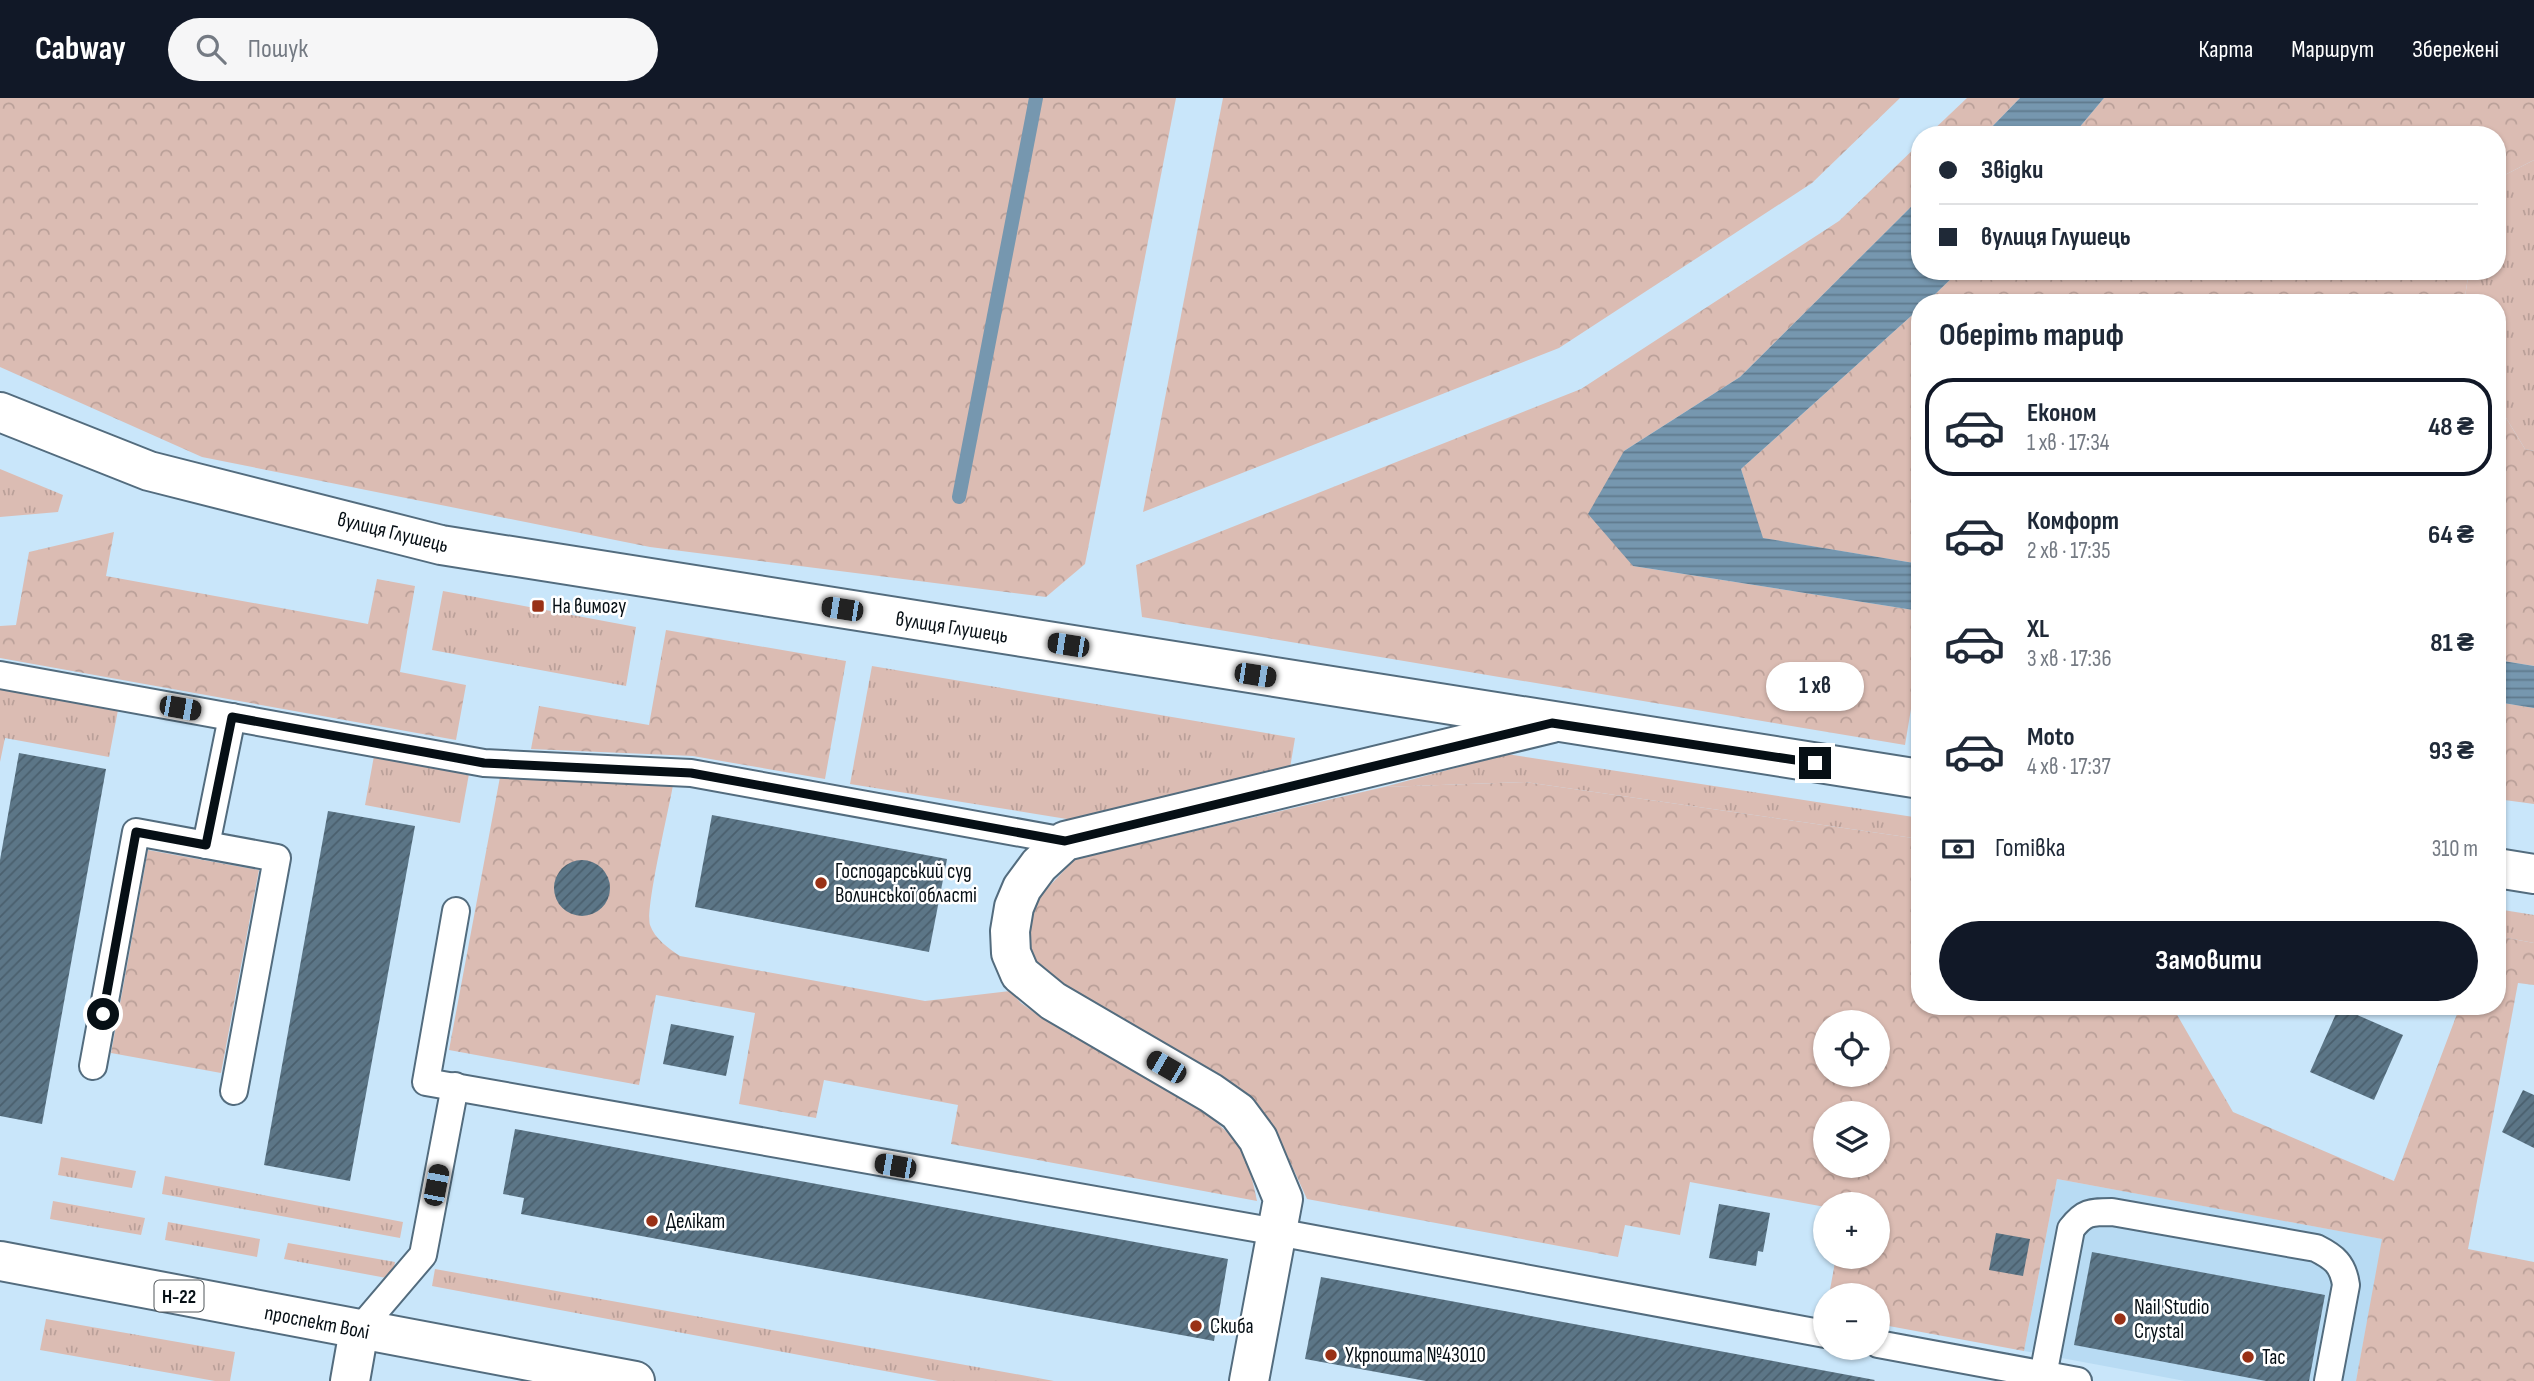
<!DOCTYPE html>
<html lang="uk">
<meta charset="utf-8">
<style>
:root{--surface:#fff;--page:#f6f6f7;--text:#1f2937;--muted:#747a83;--line:#e0e1e3;--accent:#111827}
body{margin:0;font-family:"Sofia Sans Condensed",sans-serif;background:var(--page);color:var(--text);height:100vh;display:flex;flex-direction:column;font-size:26px;white-space:nowrap}
*{box-sizing:border-box;margin:0}
p{font-size:23px;color:var(--muted)}
.icon{flex:none;width:38px;height:38px;fill:none;stroke:currentColor;stroke-width:2;stroke-linecap:round;stroke-linejoin:round}
.map{position:relative;flex:1;overflow:hidden}
.drawer{position:absolute;left:1911px;top:196px;width:595px;height:721px;display:flex;flex-direction:column;background:var(--surface);border-radius:28px;box-shadow:0 2px 5px #0004}
.drawer>*{flex:none}
.banner{position:absolute;left:1911px;top:28px;width:595px;height:154px;border-radius:28px;box-shadow:0 2px 5px #0004;display:grid;align-content:center;height:154px;padding:0 28px;background:var(--surface)}
.controls{position:absolute;left:1813px;top:912px;display:grid;gap:14px}
.controls a{display:grid;place-items:center;width:77px;height:77px;border-radius:50%;background:var(--surface);box-shadow:0 2px 5px #0004;font-size:35px}
.end{position:absolute;width:32px;height:32px;margin:-16px;border:9px solid #060f15;background:#fff;box-shadow:0 0 0 4px #fff}
.from{border-radius:50%}
.bubble{position:absolute;height:49px;border-radius:24px;background:var(--surface);box-shadow:0 2px 5px #0004;font-size:23px;font-weight:700;line-height:49px;text-align:center}
.car{position:absolute;width:21px;height:42px;margin:-21px -10px;border-radius:9px;box-shadow:0 0 5px 2px #0007;background:linear-gradient(#222 24%,#8ab4d8 0 40%,#222 0 76%,#8ab4d8 0 86%,#222 0)}
.banner b{display:flex;align-items:center;gap:24px;height:66px;font-size:26px}
.banner b+b{border-top:2px solid var(--line)}
.banner i{width:18px;height:18px;background:var(--text)}
ul{padding:0;list-style:none}
li{display:flex;align-items:center;gap:21px;height:98px;margin:0 14px 10px;padding:0 14px;border:4px solid transparent;border-radius:28px}
li div{flex:1}
li b{display:block;font-size:26px}
li em{font-style:normal;font-weight:700}
li.current{border-color:var(--accent)}
li>.icon{width:63px;height:63px;stroke-width:1.5}
h2{padding:0 28px;font-size:32px;line-height:84px}
.pay{display:flex;align-items:center;gap:18px;height:77px;padding:0 28px;font-size:26px}
.pay p{margin-inline-start:auto}
.button{display:flex;gap:14px;margin-top:auto;padding:14px 28px}
.button a{flex:1;height:80px;border-radius:42px;background:var(--accent);color:#fff;font-size:28px;font-weight:700;line-height:80px;text-align:center}
header{display:flex;align-items:center;gap:42px;box-sizing:border-box;height:98px;padding:0 35px;background:var(--accent);color:#fff}
header strong{font-size:33px}
nav{display:flex;gap:38px;margin-inline-start:auto;font-size:24px}
.search{width:490px;height:63px;background:var(--page);display:flex;align-items:center;gap:18px;box-sizing:border-box;padding:0 24px;border-radius:38px;color:var(--muted);font-size:26px}
.map>svg:first-child{display:block}
.built{fill:#b8dbf3}
.grass{fill:url(#grass-tufts)}
.forest{fill:url(#forest-crowns);fill-rule:evenodd}
.water{fill:url(#water-rules)}
.lines{fill:none;stroke-linecap:round;stroke-linejoin:round}
.stream{stroke:#7697af;stroke-width:14}
.building{fill:url(#building-hatch)}
.lane-casing{stroke:#536c7e;stroke-width:30}
.street-casing{stroke:#536c7e;stroke-width:42}
.secondary-casing{stroke:#536c7e;stroke-width:42}
.primary-casing{stroke:#536c7e;stroke-width:42}
.lane{stroke:#fff;stroke-width:26}
.street{stroke:#fff;stroke-width:38}
.secondary{stroke:#fff;stroke-width:38}
.primary{stroke:#fff;stroke-width:38}
.route{stroke:#060f15;stroke-width:9}
.poi-dot{fill:#993116;stroke:#fff;stroke-width:2.5}
.labels{text-anchor:middle;stroke-width:5;stroke-linejoin:round;paint-order:stroke}
.shield{fill:#fff;stroke:#51575b;stroke-width:2}
.shield-label{font-size:19px;font-weight:bold;fill:#060f15}
.street-label{font-size:21px;fill:#060f15;stroke:#fff}
.poi-label{font-size:21px;fill:#060f15;stroke:#fff;text-anchor:start}
</style>
<header>
<strong>Cabway</strong>
<div class="search"><svg class="icon" aria-label="search" viewBox="0 0 24 24"><circle cx="10" cy="10" r="6"/><path d="M15 15l6 6"/></svg>Пошук</div>
<nav><a>Карта</a><a>Маршрут</a><a>Збережені</a></nav>
</header>
<div class="map">
<svg width="2534" height="1283" viewBox="0 0 2534 1283">
<defs>
<pattern id="grass-tufts" width="24" height="20" patternUnits="userSpaceOnUse" patternTransform="scale(1.75)"><rect width="24" height="20" fill="#dbbcb3"/><path d="M3 7l-1-3M5 7V3M7 7l1-3M15 17l-1-3M17 17v-4M19 17l1-3" fill="none" stroke="#baa099"/></pattern>
<pattern id="forest-crowns" width="20" height="18" patternUnits="userSpaceOnUse" patternTransform="scale(1.75)"><rect width="20" height="18" fill="#dbbcb3"/><path d="M2 6a3 3 0 1 1 6 0M12 15a3 3 0 1 1 6 0" fill="none" stroke="#baa099"/></pattern>
<pattern id="water-rules" width="6" height="5" patternUnits="userSpaceOnUse" patternTransform="scale(1.75)"><rect width="6" height="5" fill="#7697af"/><path d="M0 2.5h6" fill="none" stroke="#5f7a8d"/></pattern>
<pattern id="building-hatch" width="6" height="6" patternUnits="userSpaceOnUse" patternTransform="scale(1.75)"><rect width="6" height="6" fill="#5c7687"/><path d="M-1 1l2-2M0 6l6-6M5 7l2-2" fill="none" stroke="#4a5f6d"/></pattern>
</defs>
<rect width="100%" height="100%" fill="#c9e6fa"/>
<polygon class="built" points="2057,1081 2383,1141 2356,1283 2185,1283 2024,1253"/>
<g class="grass">
<polygon points="2534,62 2534,353 2525,351 2497,305 2497,205 2464,205 2469,173 2497,173 2497,81"/>
<polygon points="0,371 63,397 58,414 0,419"/>
<polygon points="443,493 636,529 626,588 432,552"/>
<polygon points="872,568 1295,640 1290,670 1073,722 850,686"/>
<polygon points="0,591 118,612 109,659 5,640 0,664"/>
<polygon points="1507,656 1920,720 1920,741 1525,684 1384,689"/>
<polygon points="374,658 469,676 460,725 365,707"/>
<polygon points="2497,811 2534,817 2534,845 2497,838"/>
<polygon points="61,1059 136,1073 132,1090 58,1077"/>
<polygon points="165,1078 403,1124 400,1140 162,1096"/>
<polygon points="53,1103 145,1120 141,1137 50,1121"/>
<polygon points="168,1124 260,1141 257,1159 165,1142"/>
<polygon points="288,1145 395,1164 392,1181 284,1161"/>
<polygon points="435,1171 1054,1283 938,1283 432,1188"/>
<polygon points="46,1221 235,1254 230,1283 215,1283 40,1252"/>
</g>
<g class="forest">
<polygon points="0,0 1176,0 1085,466 1046,499 650,449 202,359 0,269"/>
<polygon points="1223,0 1900,0 1812,85 1559,250 1143,414"/>
<polygon points="1967,0 2020,0 1984,37 1928,37"/>
<polygon points="2104,0 2534,0 2534,62 2497,81 2497,37 2073,37"/>
<polygon points="1920,45 1920,100 1740,279 1624,353 1633,468 1920,513 1920,612 1911,611 1905,647 1142,519 1136,467 1581,291 1839,123"/>
<polygon points="1959,173 2469,173 2464,205 1926,205"/>
<polygon points="1920,210 1920,466 1762,440 1741,371"/>
<polygon points="2497,305 2525,351 2534,353 2534,568 2497,562"/>
<polygon points="114,434 106,478 368,526 377,481 415,488 400,574 466,587 456,642 0,560 0,528 16,527 29,454"/>
<polygon points="666,532 846,563 825,681 693,658 531,651 539,608 649,627"/>
<polygon points="2497,604 2534,610 2534,706 2497,701"/>
<path d="M500 679 673 687C669 711 645 811 650 827 655 841 668 850 680 858L925 903 1010 893 1021 905 1042 920 1200 1012C1239 1039 1248 1057 1257 1103L951 1046 958 1007 824 982 816 1020 739 1006 755 915 656 897 639 987 449 952Z"/>
<path d="M1525 684 1920 741V908H2172L2233 1014 2394 1083 2460 908H2497V838L2534 845V887L2518 885 2468 1151 2534 1164V1283H2356L2382 1141 2057 1081 2024 1253 1878 1226V1197H1829L1836 1159 1878 1158V1106H1825V1109L1690 1084 1680 1137 1625 1127 1618 1159 1307 1101 1275 1031 1252 1000 1221 978 1064 887 1037 864 1031 850 1030 834 1034 814 1039 799 1075 761 1384 689ZM1825 924H1878V976H1825ZM1825 1015H1878V1068H1825Z"/>
<polygon points="148,752 259,772 221,975 111,955"/>
</g>
<g class="water">
<polygon points="2020,0 2104,0 2073,37 1984,37"/>
<polygon points="1920,100 1920,173 1959,173 1926,205 1920,205 1920,210 1741,371 1763,440 1920,466 1920,513 1633,468 1588,416 1624,353 1740,279"/>
<polygon points="2497,562 2534,568 2534,610 2497,604"/>
</g>
<g class="lines">
<polyline class="stream" points="959,399 1036,0"/>
</g>
<g class="building">
<polygon points="19,655 106,671 42,1026 0,1018 0,762"/>
<polygon points="328,713 415,728 350,1083 264,1067"/>
<polygon points="712,717 947,761 929,854 695,809"/>
<circle cx="582" cy="790" r="28"/>
<polygon points="2339,909 2403,937 2374,1002 2310,974"/>
<polygon points="671,926 734,938 726,978 663,966"/>
<polygon points="2523,992 2534,997 2534,1050 2502,1034"/>
<polygon points="515,1031 1228,1161 1214,1243 521,1116 524,1100 503,1096"/>
<polygon points="1719,1106 1770,1115 1763,1154 1758,1153 1756,1168 1709,1160"/>
<polygon points="1996,1135 2030,1141 2023,1178 1989,1172"/>
<polygon points="2092,1154 2325,1197 2309,1283 2266,1283 2074,1247"/>
<polygon points="1321,1179 1875,1282 1874,1283 1426,1283 1305,1261"/>
</g>
<g class="lines">
<g class="lane-casing">
<g id="lane">
<polyline points="0,577 484,665 691,675 1065,743"/>
<polyline points="206,747 232,619"/>
<polyline points="456,813 426,984 1277,1134 1825,1236"/>
<polyline points="93,968 136,734 277,760 234,993"/>
<polyline points="359,1232 423,1157 455,988"/>
<polyline points="1878,1246 2078,1283"/>
<path d="M2042 1283 2071 1131C2084 1114 2090 1114 2112 1114L2316 1150C2334 1159 2343 1166 2346 1187L2328 1283"/>
</g>
</g>
<g class="street-casing">
<polyline id="street" points="1249,1283 1283,1101 1258,1041 1238,1014 1211,995 1053,903 1020,876 1011,855 1010,833 1014,809 1022,790 1039,767 1065,743 1552,625"/>
</g>
<g class="secondary-casing">
<g id="secondary">
<polyline points="0,314 149,373 441,447 1920,681"/>
<polyline points="2497,770 2534,776"/>
<polyline points="350,1283 359,1232"/>
</g>
</g>
<g class="primary-casing">
<polyline id="primary" points="0,1163 635,1283"/>
</g>
<use href="#lane" class="lane"/>
<use href="#street" class="street"/>
<use href="#secondary" class="secondary"/>
<use href="#primary" class="primary"/>
</g>
<g class="lines">
<polyline class="route" points="103,916 136,734 206,747 232,619 484,665 691,675 1065,743 1552,625 1815,665"/>
</g>
<g class="poi-dot">
<rect x="531" y="501" width="14" height="14" rx="3.5"/>
<circle cx="821" cy="785" r="7"/>
<circle cx="652" cy="1123" r="7"/>
<circle cx="2120" cy="1221" r="7"/>
<circle cx="1196" cy="1228" r="7"/>
<circle cx="1331" cy="1257" r="7"/>
<circle cx="2248" cy="1259" r="7"/>
</g>
<g class="labels">
<rect class="shield" x="154.5" y="1182.5" width="49" height="31" rx="5"/>
<g class="shield-label">
<text x="179" y="1205">Н-22</text>
</g>
<g class="street-label">
<text transform="translate(393 434) rotate(14)" y="7">вулиця Глушець</text>
<text transform="translate(952 529) rotate(9)" y="7">вулиця Глушець</text>
<text transform="translate(317 1224) rotate(11)" y="7">проспект Волі</text>
</g>
<g class="poi-label">
<text x="552" y="515">На вимогу</text>
<text x="835" y="780">Господарський суд<tspan x="835" dy="24">Волинської області</tspan></text>
<text x="666" y="1130">Делікат</text>
<text x="2134" y="1216">Nail Studio<tspan x="2134" dy="24">Crystal</tspan></text>
<text x="1210" y="1235">Скиба</text>
<text x="1345" y="1264">Укрпошта №43010</text>
<text x="2262" y="1266">Тас</text>
</g>
</g>
</svg>
<div class="controls">
<a><svg class="icon" aria-label="locate" viewBox="0 0 24 24"><circle cx="12" cy="12" r="6"/><path d="M12 2v4M12 18v4M2 12h4M18 12h4"/></svg></a>
<a><svg class="icon" aria-label="layers" viewBox="0 0 24 24"><path d="M12 4l9 5-9 5-9-5zM3 14l9 5 9-5"/></svg></a>
<a>+</a>
<a>−</a>
</div>
<i class="end from" style="left:103px;top:916px"></i>
<i class="end" style="left:1815px;top:665px"></i>
<div class="bubble" style="left:1766px;top:564px;width:98px">1 хв</div>
<i class="car" style="left:842px;top:511px;rotate:279deg"></i>
<i class="car" style="left:1068px;top:547px;rotate:279deg"></i>
<i class="car" style="left:1255px;top:577px;rotate:99deg"></i>
<i class="car" style="left:180px;top:610px;rotate:100deg"></i>
<i class="car" style="left:1166px;top:969px;rotate:300deg"></i>
<i class="car" style="left:895px;top:1068px;rotate:280deg"></i>
<i class="car" style="left:436px;top:1087px;rotate:11deg"></i>
<div class="banner">
<b><i class="from"></i>Звідки</b>
<b><i></i>вулиця Глушець</b>
</div>
<section class="drawer">
<h2>Оберіть тариф</h2>
<ul>
<li class="current"><svg class="icon" aria-label="car" viewBox="0 0 24 24"><path d="M5 17H2v-5l4-1 3-4h7l3 4 3 1v5h-3M9 17h6M6 11h13"/><circle cx="7" cy="17" r="2"/><circle cx="17" cy="17" r="2"/></svg><div><b>Економ</b><p>1 хв · 17:34</p></div><em>48 ₴</em></li>
<li><svg class="icon" aria-label="car" viewBox="0 0 24 24"><path d="M5 17H2v-5l4-1 3-4h7l3 4 3 1v5h-3M9 17h6M6 11h13"/><circle cx="7" cy="17" r="2"/><circle cx="17" cy="17" r="2"/></svg><div><b>Комфорт</b><p>2 хв · 17:35</p></div><em>64 ₴</em></li>
<li><svg class="icon" aria-label="car" viewBox="0 0 24 24"><path d="M5 17H2v-5l4-1 3-4h7l3 4 3 1v5h-3M9 17h6M6 11h13"/><circle cx="7" cy="17" r="2"/><circle cx="17" cy="17" r="2"/></svg><div><b>XL</b><p>3 хв · 17:36</p></div><em>81 ₴</em></li>
<li><svg class="icon" aria-label="car" viewBox="0 0 24 24"><path d="M5 17H2v-5l4-1 3-4h7l3 4 3 1v5h-3M9 17h6M6 11h13"/><circle cx="7" cy="17" r="2"/><circle cx="17" cy="17" r="2"/></svg><div><b>Moto</b><p>4 хв · 17:37</p></div><em>93 ₴</em></li>
</ul>
<div class="pay"><svg class="icon" aria-label="cash" viewBox="0 0 24 24"><path d="M3 7h18v10H3z"/><circle cx="12" cy="12" r="2"/></svg>Готівка<p>310 m</p></div>
<div class="button"><a>Замовити</a></div>
</section>
</div>
